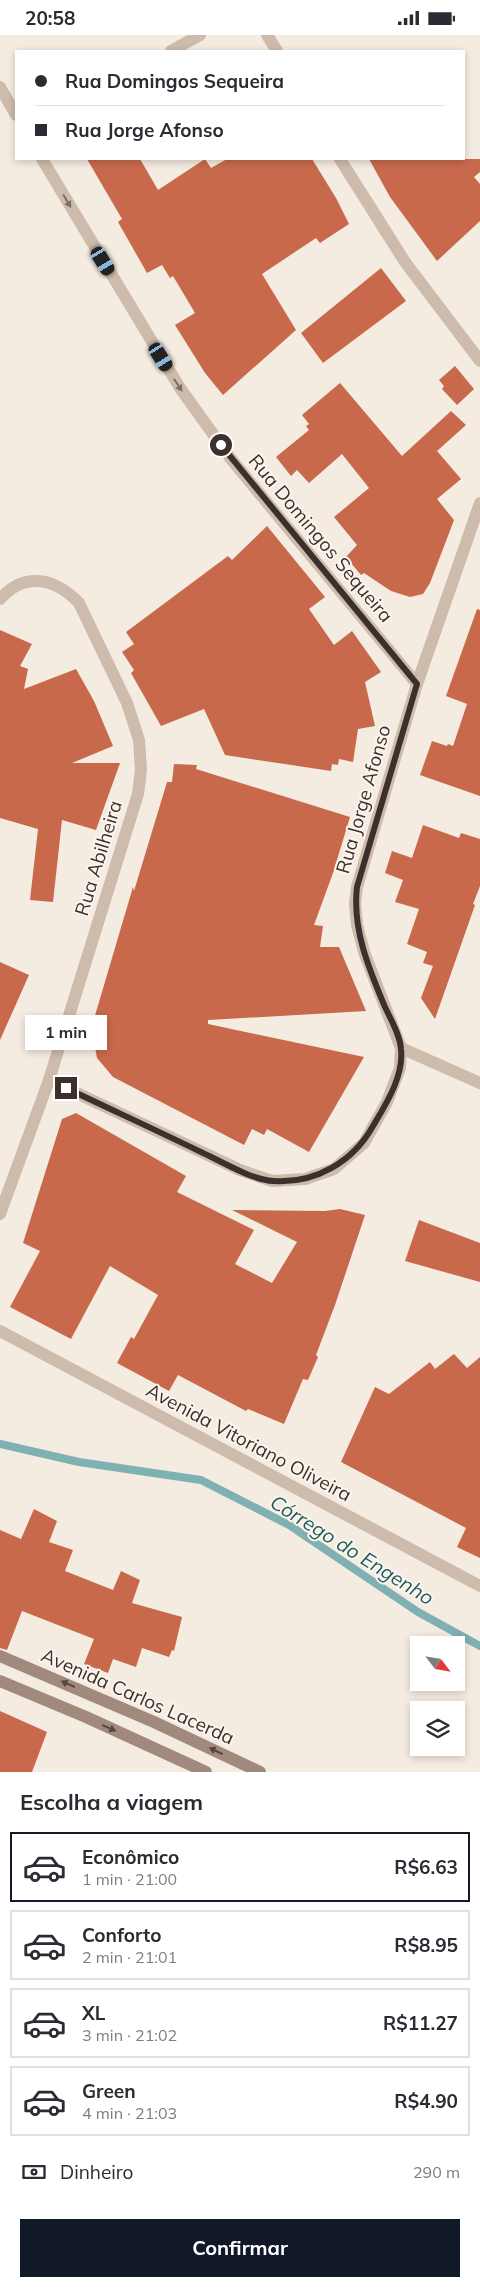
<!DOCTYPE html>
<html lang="pt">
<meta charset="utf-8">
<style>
:root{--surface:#fff;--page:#f7f7f7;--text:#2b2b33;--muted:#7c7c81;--line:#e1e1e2;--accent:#111827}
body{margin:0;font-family:Mulish,sans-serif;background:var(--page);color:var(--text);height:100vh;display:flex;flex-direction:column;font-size:19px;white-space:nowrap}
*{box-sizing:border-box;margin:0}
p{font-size:16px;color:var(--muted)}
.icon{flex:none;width:28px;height:28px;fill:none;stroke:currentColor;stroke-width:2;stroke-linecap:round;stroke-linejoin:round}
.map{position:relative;height:1737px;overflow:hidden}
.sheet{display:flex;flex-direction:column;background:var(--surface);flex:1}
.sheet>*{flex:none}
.guide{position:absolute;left:15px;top:15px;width:450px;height:110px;border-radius:0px;box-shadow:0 2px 8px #0003;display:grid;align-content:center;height:110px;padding:0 20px;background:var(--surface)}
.needle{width:32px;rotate:121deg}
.tools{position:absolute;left:410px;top:1601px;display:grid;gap:10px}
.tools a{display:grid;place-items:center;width:55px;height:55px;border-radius:0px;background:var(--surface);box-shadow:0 2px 8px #0003;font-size:25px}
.end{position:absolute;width:22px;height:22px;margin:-11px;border:6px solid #3b302b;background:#fff;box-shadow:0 0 0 2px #fff}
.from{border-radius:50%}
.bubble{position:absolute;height:35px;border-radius:0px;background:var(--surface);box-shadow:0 2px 8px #0003;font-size:16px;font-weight:700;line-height:35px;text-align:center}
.car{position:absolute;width:15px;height:30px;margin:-15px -8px;border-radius:6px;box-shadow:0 0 4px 1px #0007;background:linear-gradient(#222 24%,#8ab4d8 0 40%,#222 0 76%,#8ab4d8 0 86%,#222 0)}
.guide b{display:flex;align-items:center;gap:18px;height:48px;font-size:19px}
.guide b+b{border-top:1px solid var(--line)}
.guide i{width:12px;height:12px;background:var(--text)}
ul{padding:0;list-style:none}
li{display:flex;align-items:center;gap:15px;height:70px;margin:0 10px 8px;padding:0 10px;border:2px solid var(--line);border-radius:0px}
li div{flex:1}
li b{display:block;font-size:19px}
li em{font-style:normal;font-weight:700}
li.current{border-color:var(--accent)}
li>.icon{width:45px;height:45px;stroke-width:1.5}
h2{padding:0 20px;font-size:22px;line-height:60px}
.pay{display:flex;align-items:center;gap:12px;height:55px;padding:0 20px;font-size:19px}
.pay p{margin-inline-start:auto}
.cta{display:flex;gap:10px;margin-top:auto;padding:10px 20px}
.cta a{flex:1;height:58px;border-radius:0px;background:var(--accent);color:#fff;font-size:20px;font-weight:700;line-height:58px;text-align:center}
.status{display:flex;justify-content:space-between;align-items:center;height:35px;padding:0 25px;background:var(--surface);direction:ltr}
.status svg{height:14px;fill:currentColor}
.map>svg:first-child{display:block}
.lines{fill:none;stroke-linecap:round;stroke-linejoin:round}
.stream{stroke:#7fb0b2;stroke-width:8}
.building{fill:#c8694b}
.street{stroke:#cdbbac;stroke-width:12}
.secondary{stroke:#a18a7d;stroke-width:12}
.oneway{fill:#7d6f65}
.oneway2{fill:#544640}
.route{stroke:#3b302b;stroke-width:6}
.labels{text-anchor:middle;stroke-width:4;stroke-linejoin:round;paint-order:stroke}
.street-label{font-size:19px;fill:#3b302b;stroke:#fbf5ee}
.water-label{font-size:20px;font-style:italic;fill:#1f5a5e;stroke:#fbf5ee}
</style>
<div class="status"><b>20:58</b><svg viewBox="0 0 49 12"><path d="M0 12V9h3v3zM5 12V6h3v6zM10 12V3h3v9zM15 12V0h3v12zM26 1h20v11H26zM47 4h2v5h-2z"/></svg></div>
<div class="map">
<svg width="480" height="1737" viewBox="0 0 480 1737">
<rect width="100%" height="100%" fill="#f4ebe1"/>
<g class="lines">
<polyline class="stream" points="0,1409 79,1427 201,1445 289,1490 418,1577 480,1611"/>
</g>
<g class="building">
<polygon points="87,124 140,124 158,155 205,124 211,133 227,124 312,124 336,163 349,189 320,208 316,203 262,239 296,295 223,360 205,338 175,290 195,278 173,241 170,243 162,230 147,238 118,187 122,184"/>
<polygon points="369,124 480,124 480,137 474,142 480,149 480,186 437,226 390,162"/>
<polygon points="381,233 406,266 323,328 301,298"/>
<polygon points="455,331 474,354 457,370 442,354 444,351 439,345"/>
<polygon points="340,348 402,421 451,376 466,390 437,416 461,444 437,464 454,485 430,548 423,559 410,562 391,556 364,538 361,540 346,522 357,510 334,482 369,453 342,419 309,448 297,435 291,441 276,422 309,395 306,391 309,389 302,380"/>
<polygon points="267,491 325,562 309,574 334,610 352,596 381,637 365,647 375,691 358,694 353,727 339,724 338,730 332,729 331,736 225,720 204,674 161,691 131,638 134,635 122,617 134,609 126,597 228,521 232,525"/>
<polygon points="477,574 480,575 480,761 420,740 432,706 447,711 448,709 453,711 467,669 446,661"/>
<polygon points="0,595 32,609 20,631 28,634 24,654 76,634 94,666 113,711 72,728 120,728 96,795 62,785 53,867 30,865 38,794 0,783"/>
<polygon points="174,729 197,730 196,734 350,782 333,838 314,890 323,891 320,912 339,912 366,976 208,985 208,989 364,1022 309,1117 267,1094 264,1100 252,1094 244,1110 113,1042 97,1023 90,985 94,984 133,852 134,856 167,747 172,747"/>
<polygon points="423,790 459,803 461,798 480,804 480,851 473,869 475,870 435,984 421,963 433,931 423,928 427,917 407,909 419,874 395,867 403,845 385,838 392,816 412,823"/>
<polygon points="0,927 29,940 0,1005"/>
<polygon points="76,1078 186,1141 177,1157 254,1195 235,1229 272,1248 297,1207 232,1175 325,1176 340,1174 365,1180 335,1270 316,1320 318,1322 308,1345 303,1344 284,1389 248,1374 246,1376 178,1340 169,1356 117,1328 131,1302 134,1304 158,1260 110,1231 71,1304 10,1272 40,1216 23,1208 62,1084"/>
<polygon points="419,1185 480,1208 480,1247 405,1226"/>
<polygon points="454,1319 467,1333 480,1322 480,1523 457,1512 466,1493 341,1427 375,1352 389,1359 430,1327 435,1334"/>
<polygon points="34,1474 57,1486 49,1507 73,1515 65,1536 113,1555 121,1536 140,1545 132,1568 182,1582 174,1616 172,1615 169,1622 142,1613 136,1632 113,1624 108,1638 84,1629 94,1604 22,1576 7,1615 0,1613 0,1495 21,1504"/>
<polygon points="0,1676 47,1697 32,1737 0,1737"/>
</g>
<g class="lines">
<g class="street">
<polyline points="267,0 277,16"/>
<polyline points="171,16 200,0"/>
<polyline points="0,52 16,80"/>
<polyline points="42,124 180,353 231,424 417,649"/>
<polyline points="340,124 405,227 480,326"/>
<path d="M0 564C25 536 55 543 79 568L127 668 139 705 141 735 138 759 49 1045 0 1179"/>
<polyline points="401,1013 480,1048"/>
<polyline points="49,1045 240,1135 272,1146 305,1144 334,1134 364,1108 387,1067 400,1033 401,1013 364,917 357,890 355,868 357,852 417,649 480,468"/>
<polyline points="0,1296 480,1551"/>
</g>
<g class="secondary">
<polyline points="0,1621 154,1687 260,1737"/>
<polyline points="0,1646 86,1682 206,1737"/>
</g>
</g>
<defs><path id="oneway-solid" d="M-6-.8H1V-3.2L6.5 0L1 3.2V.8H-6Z" transform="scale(1.25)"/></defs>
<g class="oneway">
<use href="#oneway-solid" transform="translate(67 166) rotate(59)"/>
<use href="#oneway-solid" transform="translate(178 350) rotate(57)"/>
</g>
<g class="oneway2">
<use href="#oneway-solid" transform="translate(68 1649) rotate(-156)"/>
<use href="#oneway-solid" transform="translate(109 1693) rotate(24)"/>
<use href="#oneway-solid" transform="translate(216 1716) rotate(-155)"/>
</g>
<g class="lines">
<path class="route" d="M66 1053C112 1075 158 1096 203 1118 223 1127 252 1145 273 1146 315 1149 353 1127 373 1091 386 1069 404 1041 401 1014 400 1000 391 985 385 972 369 934 352 894 357 852L417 649 221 410"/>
</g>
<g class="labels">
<g class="street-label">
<text transform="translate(321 503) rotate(50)" y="7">Rua Domingos Sequeira</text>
<text transform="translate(363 764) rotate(-74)" y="7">Rua Jorge Afonso</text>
<text transform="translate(98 823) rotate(-73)" y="7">Rua Abilheira</text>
<text transform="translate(249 1407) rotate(28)" y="7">Avenida Vitoriano Oliveira</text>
<text transform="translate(138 1661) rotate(24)" y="7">Avenida Carlos Lacerda</text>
</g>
<g class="water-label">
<text transform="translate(352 1515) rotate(32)" y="7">Córrego do Engenho</text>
</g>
</g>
</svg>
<div class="tools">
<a><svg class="needle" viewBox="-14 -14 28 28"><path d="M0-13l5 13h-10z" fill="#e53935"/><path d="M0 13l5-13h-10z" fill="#7c7c81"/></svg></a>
<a><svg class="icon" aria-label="layers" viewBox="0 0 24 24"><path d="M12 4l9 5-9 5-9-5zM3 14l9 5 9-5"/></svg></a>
</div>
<i class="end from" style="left:221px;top:410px"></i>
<i class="end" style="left:66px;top:1053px"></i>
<div class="bubble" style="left:25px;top:980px;width:82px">1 min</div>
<i class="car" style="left:103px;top:226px;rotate:149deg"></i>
<i class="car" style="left:161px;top:322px;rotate:148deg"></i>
<div class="guide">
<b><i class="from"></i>Rua Domingos Sequeira</b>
<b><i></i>Rua Jorge Afonso</b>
</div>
</div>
<section class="sheet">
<h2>Escolha a viagem</h2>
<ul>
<li class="current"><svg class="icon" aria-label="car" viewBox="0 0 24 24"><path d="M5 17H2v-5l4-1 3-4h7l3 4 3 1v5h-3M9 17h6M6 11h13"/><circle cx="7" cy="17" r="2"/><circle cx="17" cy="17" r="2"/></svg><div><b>Econômico</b><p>1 min · 21:00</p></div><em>R$6.63</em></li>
<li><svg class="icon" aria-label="car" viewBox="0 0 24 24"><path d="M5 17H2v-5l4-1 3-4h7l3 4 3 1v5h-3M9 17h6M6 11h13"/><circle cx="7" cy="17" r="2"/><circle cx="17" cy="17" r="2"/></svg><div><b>Conforto</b><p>2 min · 21:01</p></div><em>R$8.95</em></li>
<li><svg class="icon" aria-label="car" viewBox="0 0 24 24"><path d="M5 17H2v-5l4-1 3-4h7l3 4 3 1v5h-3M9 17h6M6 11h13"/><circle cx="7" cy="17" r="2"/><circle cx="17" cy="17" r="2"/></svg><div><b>XL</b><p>3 min · 21:02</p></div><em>R$11.27</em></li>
<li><svg class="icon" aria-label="car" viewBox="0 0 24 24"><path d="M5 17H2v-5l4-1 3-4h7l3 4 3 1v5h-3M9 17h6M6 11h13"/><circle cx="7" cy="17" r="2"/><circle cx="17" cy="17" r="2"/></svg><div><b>Green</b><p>4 min · 21:03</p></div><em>R$4.90</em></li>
</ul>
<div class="pay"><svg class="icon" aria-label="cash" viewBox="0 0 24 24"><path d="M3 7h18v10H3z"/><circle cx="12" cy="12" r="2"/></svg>Dinheiro<p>290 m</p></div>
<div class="cta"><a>Confirmar</a></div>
</section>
